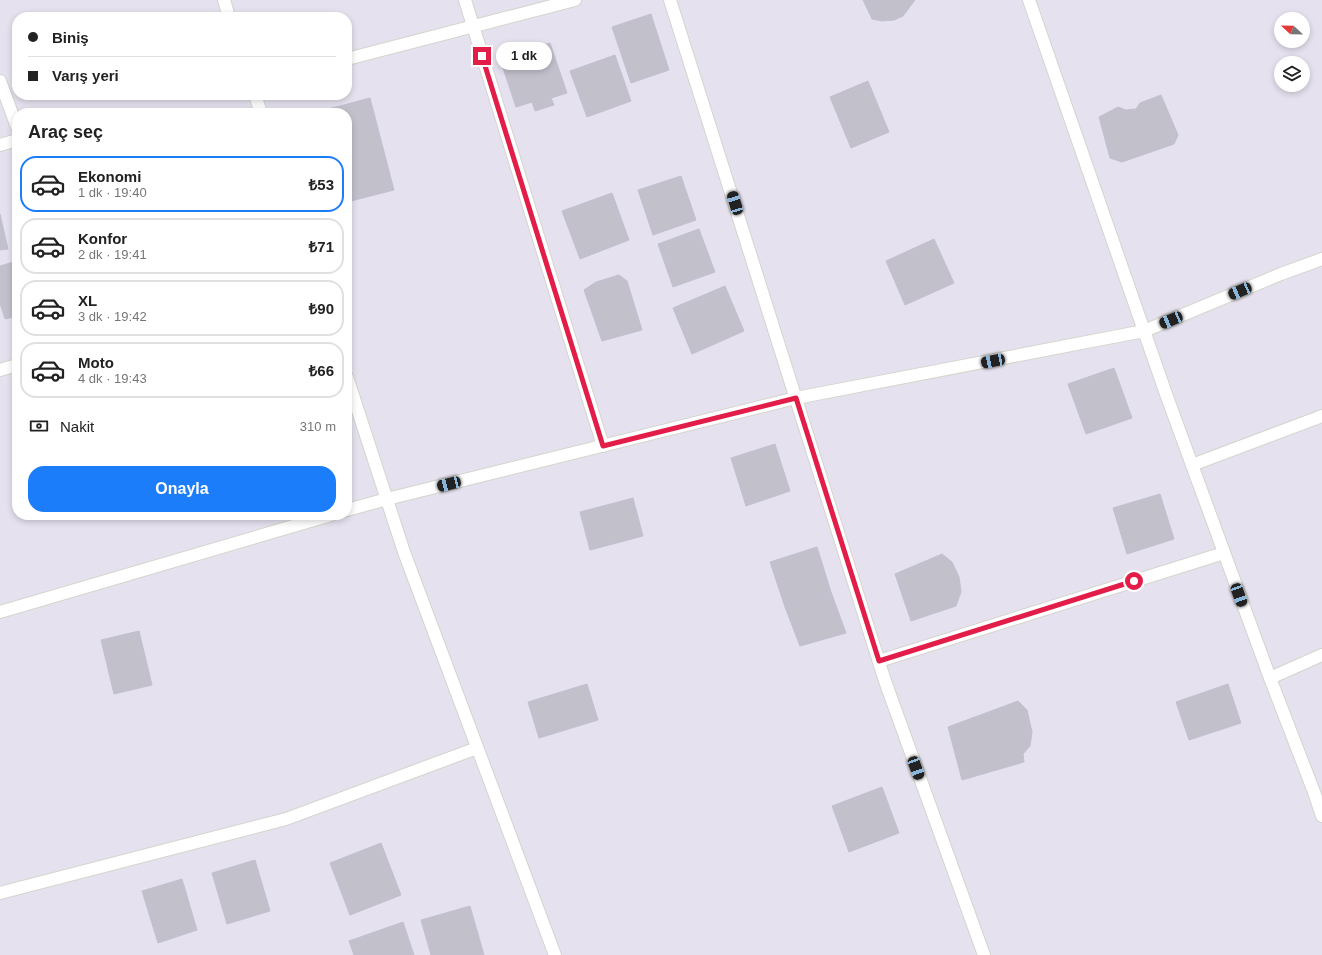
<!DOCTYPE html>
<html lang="tr">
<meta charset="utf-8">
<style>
:root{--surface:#fff;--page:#f2f2f2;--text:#222;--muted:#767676;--line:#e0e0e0;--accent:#1b7dfa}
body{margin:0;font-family:Arial,sans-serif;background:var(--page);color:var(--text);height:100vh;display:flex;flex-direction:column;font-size:15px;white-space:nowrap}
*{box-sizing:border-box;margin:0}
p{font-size:13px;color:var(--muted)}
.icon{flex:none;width:22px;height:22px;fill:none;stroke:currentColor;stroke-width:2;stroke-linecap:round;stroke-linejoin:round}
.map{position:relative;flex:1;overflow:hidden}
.panel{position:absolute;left:12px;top:108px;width:340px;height:412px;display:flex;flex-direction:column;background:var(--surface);border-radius:16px;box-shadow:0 2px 6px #0003}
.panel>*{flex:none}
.hud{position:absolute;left:12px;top:12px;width:340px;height:88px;border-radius:16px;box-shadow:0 2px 6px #0003;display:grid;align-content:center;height:88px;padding:0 16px;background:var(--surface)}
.needle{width:26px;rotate:292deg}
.controls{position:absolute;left:1274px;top:12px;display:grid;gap:8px}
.controls a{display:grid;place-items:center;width:36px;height:36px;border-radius:50%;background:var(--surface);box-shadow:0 2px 6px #0003;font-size:20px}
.end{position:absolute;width:18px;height:18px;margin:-9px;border:5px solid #e11d48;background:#fff;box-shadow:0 0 0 2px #fff}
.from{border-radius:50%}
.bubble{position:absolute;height:28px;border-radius:14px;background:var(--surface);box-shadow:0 2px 6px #0003;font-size:13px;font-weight:800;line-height:28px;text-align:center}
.car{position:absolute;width:12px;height:24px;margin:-12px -6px;border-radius:5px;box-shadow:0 0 3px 1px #0007;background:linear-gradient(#222 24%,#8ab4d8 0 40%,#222 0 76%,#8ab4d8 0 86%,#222 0)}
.hud b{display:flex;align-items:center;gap:14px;height:38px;font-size:15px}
.hud b+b{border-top:1px solid var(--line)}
.hud i{width:10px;height:10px;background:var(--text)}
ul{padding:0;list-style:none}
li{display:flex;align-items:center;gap:12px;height:56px;margin:0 8px 6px;padding:0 8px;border:2px solid var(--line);border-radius:16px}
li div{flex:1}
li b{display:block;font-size:15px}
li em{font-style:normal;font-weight:800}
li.selected{border-color:var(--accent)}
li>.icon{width:36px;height:36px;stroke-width:1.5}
h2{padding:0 16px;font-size:18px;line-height:48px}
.pay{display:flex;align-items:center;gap:10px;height:44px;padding:0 16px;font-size:15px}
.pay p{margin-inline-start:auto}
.button{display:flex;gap:8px;margin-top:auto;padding:8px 16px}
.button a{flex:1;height:46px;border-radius:16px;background:var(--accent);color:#fff;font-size:16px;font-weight:800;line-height:46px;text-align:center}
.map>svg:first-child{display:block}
.building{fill:#c2c0cb;stroke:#c2bfd4}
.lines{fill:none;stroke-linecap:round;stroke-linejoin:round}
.minor-casing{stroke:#d4d5cd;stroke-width:14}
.minor{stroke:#fff;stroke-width:12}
.route{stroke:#e11d48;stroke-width:5}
</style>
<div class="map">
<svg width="1322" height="955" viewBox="0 0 1322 955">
<rect width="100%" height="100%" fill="#e5e1ee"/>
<g class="building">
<polygon points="863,0 915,0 903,16 894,20 882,21 872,19"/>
<polygon points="651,14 669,70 631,83 612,27"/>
<polygon points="550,43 567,93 551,98 554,105 535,111 532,102 516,107 500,59"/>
<polygon points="615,55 631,101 587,117 570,71"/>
<polygon points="868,81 889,132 851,148 830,97"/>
<polygon points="1161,95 1178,135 1174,144 1122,162 1110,158 1099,117 1118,107 1126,110 1136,109 1140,103"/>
<polygon points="370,98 394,190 347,202 347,113 321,113 321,111"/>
<polygon points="681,176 696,220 653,235 638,190"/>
<polygon points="612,193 629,240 580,259 562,211"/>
<polygon points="0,214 8,249 0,250"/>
<polygon points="699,229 715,272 673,287 658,244"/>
<polygon points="934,239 954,283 905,305 886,261"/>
<polygon points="17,261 17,316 5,319 0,303 0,266"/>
<polygon points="619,275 627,281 642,330 602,341 584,290 596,282"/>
<polygon points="725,286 744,331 692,354 673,308"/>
<polygon points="1114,368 1132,418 1086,434 1068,384"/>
<polygon points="775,444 790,491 746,506 731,458"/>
<polygon points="1160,494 1174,539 1127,554 1113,508"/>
<polygon points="633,498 643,536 590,550 580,512"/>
<polygon points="817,547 831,592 785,607 770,562"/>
<polygon points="942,554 952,562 959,577 961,592 956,606 911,621 895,574"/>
<polygon points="831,592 846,633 800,646 785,607"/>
<polygon points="139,631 152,685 114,694 101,640"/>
<polygon points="587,684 598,720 539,738 528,702"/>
<polygon points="1228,684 1241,723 1189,740 1176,702"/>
<polygon points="1018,701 1027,710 1032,732 1030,746 1023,754 1024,762 962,780 948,727"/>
<polygon points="882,787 899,833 849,852 832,806"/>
<polygon points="381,843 401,895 350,915 330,863"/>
<polygon points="255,860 270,911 227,924 212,873"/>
<polygon points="182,879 197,930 158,943 142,891"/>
<polygon points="470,906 484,955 431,955 421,920"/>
<polygon points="403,922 414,955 354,955 349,941"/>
</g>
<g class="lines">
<g class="minor-casing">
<g id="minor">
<polyline points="224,0 229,17"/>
<polyline points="465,0 603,446"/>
<polyline points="670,0 885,681 984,955"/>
<polyline points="1029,0 1166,394 1270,678 1314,792 1322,816"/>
<polyline points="347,59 575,0"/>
<polyline points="0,81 17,127"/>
<polyline points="255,95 261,113"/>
<polyline points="0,145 17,140"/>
<polyline points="0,370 17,365"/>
<polyline points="347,377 404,552 555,955"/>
<polyline points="1192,465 1322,416"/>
<polyline points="347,510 387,499 796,398 1144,331 1281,274 1322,259"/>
<polyline points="0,612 331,515"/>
<polyline points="879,661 1224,553"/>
<polyline points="1270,678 1322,655"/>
<polyline points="0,893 286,819 477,748"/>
</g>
</g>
<use href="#minor" class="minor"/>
</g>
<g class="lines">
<polyline class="route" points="482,56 603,446 796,398 879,661 1134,581"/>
</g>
</svg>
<div class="controls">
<a><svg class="needle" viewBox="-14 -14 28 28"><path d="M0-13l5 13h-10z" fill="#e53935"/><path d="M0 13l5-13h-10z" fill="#767676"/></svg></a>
<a><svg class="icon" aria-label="layers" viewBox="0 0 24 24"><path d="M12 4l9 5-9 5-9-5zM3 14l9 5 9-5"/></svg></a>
</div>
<i class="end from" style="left:1134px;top:581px"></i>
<i class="end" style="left:482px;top:56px"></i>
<div class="bubble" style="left:496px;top:42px;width:56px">1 dk</div>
<i class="car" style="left:735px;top:203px;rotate:343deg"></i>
<i class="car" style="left:1240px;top:291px;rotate:247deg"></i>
<i class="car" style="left:1171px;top:320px;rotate:247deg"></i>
<i class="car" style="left:993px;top:361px;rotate:259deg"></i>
<i class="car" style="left:449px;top:484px;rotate:256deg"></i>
<i class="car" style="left:1239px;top:595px;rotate:160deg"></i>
<i class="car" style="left:916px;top:768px;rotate:160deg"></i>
<div class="hud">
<b><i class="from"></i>Biniş</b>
<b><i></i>Varış yeri</b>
</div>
<section class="panel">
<h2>Araç seç</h2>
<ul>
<li class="selected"><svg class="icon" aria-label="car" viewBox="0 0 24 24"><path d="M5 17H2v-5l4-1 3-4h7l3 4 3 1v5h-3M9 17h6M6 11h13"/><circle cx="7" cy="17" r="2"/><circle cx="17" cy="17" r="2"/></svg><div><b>Ekonomi</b><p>1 dk · 19:40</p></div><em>₺53</em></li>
<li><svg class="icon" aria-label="car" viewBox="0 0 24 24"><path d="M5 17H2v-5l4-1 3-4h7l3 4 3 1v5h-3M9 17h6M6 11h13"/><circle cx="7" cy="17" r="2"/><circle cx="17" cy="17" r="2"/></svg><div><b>Konfor</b><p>2 dk · 19:41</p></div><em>₺71</em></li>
<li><svg class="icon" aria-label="car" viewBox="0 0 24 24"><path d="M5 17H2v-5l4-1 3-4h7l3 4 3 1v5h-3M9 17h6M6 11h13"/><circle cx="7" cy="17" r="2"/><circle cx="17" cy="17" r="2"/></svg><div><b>XL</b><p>3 dk · 19:42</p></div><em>₺90</em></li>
<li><svg class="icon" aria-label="car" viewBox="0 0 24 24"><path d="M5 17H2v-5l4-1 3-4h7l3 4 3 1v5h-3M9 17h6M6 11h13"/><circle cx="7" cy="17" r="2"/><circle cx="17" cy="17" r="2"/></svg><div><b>Moto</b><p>4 dk · 19:43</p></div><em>₺66</em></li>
</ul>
<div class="pay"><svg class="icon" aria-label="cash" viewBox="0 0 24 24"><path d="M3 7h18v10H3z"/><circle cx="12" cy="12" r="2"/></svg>Nakit<p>310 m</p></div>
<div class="button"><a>Onayla</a></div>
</section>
</div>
